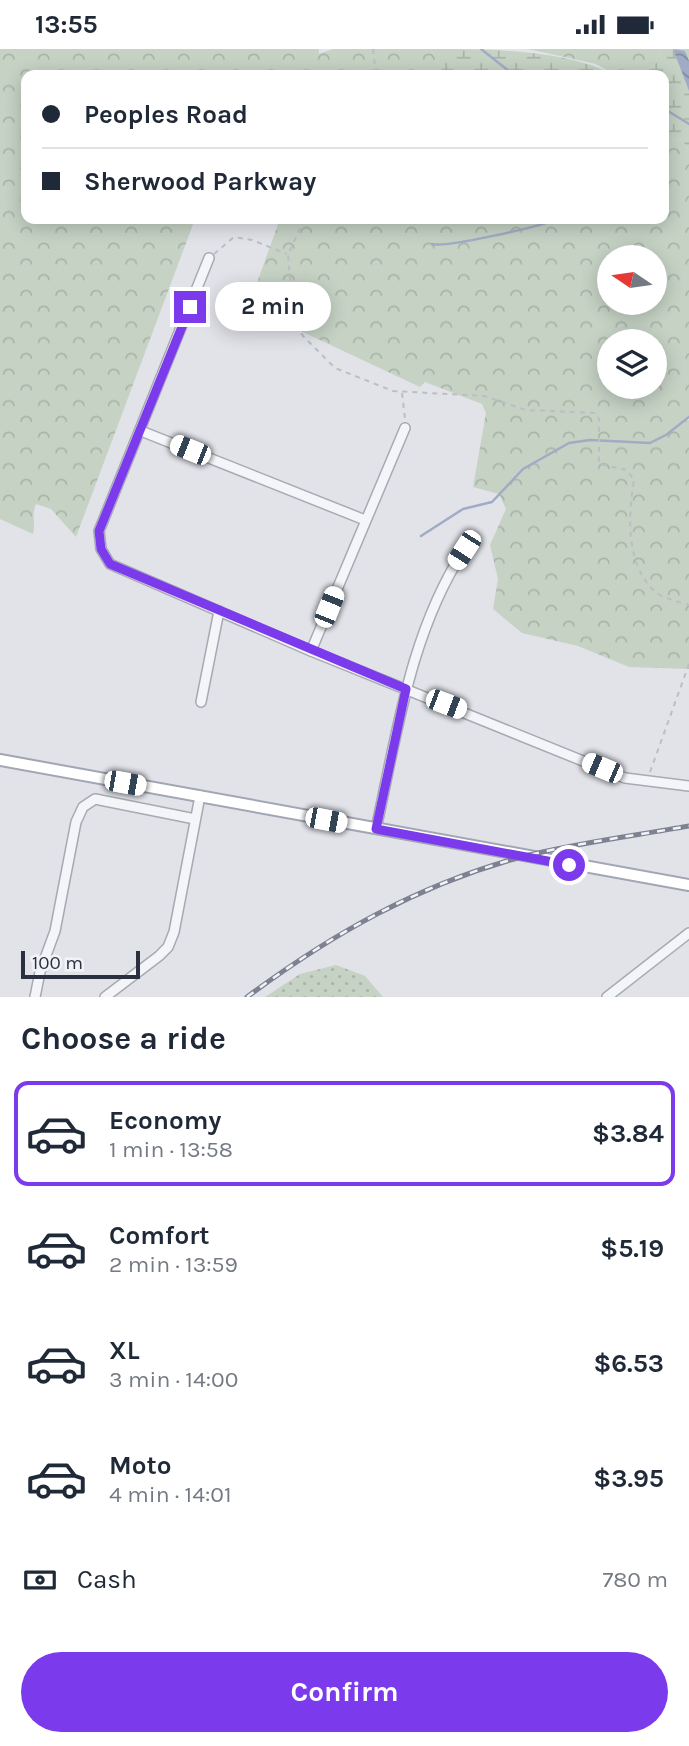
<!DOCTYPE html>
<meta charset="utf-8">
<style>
:root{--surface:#fff;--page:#f2f2f3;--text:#1f2937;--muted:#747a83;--line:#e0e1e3;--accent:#7c3aed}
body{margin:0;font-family:Karla,sans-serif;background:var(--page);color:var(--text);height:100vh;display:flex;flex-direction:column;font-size:26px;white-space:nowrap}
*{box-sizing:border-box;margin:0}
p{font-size:23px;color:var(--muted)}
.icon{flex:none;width:38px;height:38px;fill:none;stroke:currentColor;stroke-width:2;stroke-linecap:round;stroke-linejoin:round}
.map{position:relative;height:948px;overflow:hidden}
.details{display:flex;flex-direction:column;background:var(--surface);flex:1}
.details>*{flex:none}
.guide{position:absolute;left:21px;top:21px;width:648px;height:154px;border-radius:14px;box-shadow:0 4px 18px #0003;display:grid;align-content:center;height:154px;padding:0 21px;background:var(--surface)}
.needle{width:46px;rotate:283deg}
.fabs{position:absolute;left:597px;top:196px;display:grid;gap:14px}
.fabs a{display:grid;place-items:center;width:70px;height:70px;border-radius:50%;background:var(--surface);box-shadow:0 4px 18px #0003;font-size:35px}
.scale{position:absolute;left:21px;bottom:18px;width:119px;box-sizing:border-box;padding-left:7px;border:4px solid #2b303f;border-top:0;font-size:19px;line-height:24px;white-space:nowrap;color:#2b303f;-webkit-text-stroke:5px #f1f3f6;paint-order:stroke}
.end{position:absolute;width:32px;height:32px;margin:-16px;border:9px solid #7c3aed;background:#fff;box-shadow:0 0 0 4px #fff}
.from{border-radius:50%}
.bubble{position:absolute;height:49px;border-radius:24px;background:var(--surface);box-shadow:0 4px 18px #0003;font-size:23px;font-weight:700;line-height:49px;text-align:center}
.car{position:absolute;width:21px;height:42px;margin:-21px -10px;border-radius:9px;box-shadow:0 0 5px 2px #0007;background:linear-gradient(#fff 24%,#345 0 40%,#fff 0 76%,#345 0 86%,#fff 0)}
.guide b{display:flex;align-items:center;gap:24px;height:66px;font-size:26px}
.guide b+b{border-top:2px solid var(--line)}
.guide i{width:18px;height:18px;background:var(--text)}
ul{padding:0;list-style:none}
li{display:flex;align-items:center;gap:21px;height:105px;margin:0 14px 10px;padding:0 7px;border:4px solid transparent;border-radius:14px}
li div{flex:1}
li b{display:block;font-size:26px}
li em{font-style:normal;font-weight:700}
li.current{border-color:var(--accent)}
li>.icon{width:63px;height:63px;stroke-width:1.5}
h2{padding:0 21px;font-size:32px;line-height:84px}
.pay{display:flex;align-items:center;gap:18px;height:77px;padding:0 21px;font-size:26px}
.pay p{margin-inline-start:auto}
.action{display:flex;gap:14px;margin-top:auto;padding:14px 21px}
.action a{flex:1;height:80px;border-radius:42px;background:var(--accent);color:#fff;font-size:28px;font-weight:700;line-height:80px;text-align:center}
.status{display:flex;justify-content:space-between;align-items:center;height:49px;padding:0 35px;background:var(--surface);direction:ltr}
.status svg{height:19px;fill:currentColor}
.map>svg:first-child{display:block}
.forest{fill:url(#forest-crowns);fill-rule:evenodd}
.wetland{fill:url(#wetland-marsh)}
.park{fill:url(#park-dots)}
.water{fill:url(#water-waves)}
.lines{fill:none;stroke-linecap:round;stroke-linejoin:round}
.stream{stroke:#a0acc5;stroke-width:2.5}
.minor-casing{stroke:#a7aab3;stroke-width:12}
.major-casing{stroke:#a2a6b4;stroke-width:14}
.path{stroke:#bcbec4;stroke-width:2;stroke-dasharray:5 5;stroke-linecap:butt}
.minor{stroke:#f4f5f8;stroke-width:9}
.major{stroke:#fff;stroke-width:10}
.rail-casing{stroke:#7d8191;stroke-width:5}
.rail{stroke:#f1f3f6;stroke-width:2.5;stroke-dasharray:8;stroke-linecap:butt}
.route{stroke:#7c3aed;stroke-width:9}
</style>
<div class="status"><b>13:55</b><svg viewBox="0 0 49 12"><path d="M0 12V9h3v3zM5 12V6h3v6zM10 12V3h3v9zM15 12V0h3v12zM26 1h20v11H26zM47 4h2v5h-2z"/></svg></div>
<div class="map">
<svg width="689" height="948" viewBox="0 0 689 948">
<defs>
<pattern id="forest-crowns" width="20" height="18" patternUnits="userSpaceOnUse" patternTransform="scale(1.75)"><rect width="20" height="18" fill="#c5d2c4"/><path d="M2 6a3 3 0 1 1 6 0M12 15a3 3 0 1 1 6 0" fill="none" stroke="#a9b5a9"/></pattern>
<pattern id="wetland-marsh" width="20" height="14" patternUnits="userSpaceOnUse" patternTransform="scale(1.75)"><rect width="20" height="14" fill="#c5d2c4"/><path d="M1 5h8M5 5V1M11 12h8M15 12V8" fill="none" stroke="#a9b5a9"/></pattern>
<pattern id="park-dots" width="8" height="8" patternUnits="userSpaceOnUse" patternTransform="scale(1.75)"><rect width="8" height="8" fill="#c5d2c4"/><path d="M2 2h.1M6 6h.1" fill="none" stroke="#a9b5a9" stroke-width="1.8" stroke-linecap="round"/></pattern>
<pattern id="water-waves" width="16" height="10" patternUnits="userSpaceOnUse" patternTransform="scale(1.75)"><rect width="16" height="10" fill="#a0acc5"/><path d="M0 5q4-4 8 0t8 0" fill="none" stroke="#838ca1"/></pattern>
</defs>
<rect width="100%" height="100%" fill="#e2e3e9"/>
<g class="forest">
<path d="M0 0H319V5L333 0H431L444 26H26V170H195L76 488 51 460 36 455C31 466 36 474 33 485L0 470Z"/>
<polygon points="528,0 661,0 654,17 639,26 615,26 596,15"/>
<path d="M663 87 682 92 689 101V368L682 373 689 371V620L629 618 578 597 522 584 493 560 498 530 490 496 506 460 499 445 473 438 486 364 482 355 425 333 420 338 273 269 246 264 280 170H663ZM609 208H654V254H609ZM609 292H654V338H609Z"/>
</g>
<g class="wetland">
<path d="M431 0C491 0 563 0 615 26H444Z"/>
<polygon points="661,0 689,0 689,101 682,92 663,87 663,26 639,26 654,17"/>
</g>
<polygon class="park" points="336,916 365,927 383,948 265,948 300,925"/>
<polygon class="water" points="673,0 685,2 689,12 689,42"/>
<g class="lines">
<g class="stream">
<polyline points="481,0 514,26"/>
<polyline points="663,59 689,75"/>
<path d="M432 195C445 199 543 177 557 170"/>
<polyline points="421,487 463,460 492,453 523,420 569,394 590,391 650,394 666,386 689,368"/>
</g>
<g class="minor-casing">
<g id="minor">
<polyline points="209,209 99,482 101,500 110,515 311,602 625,729 689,737"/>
<polyline points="141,382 365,471"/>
<polyline points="311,602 405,379"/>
<polyline points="201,653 219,562"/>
<path d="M376 780C397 685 410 584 464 501"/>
<polyline points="35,948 40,923 55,882 76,773 83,758 95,750 195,770"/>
<polyline points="105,948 159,907 168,898 174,883 200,747"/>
<polyline points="607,948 689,884"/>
</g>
</g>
<g class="major-casing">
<polyline id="major" points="0,711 689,836"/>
</g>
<g class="path">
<polyline points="373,0 376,26"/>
<path d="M304 170 288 206 294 271 303 287 335 319 393 342 484 347 526 361 595 364 599 370V415L627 421 634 431C628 467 625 519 658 545 666 550 680 553 689 556"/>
<polyline points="214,205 234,188 252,191 287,205"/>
<polyline points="402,344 405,370"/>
<polyline points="650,723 689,615"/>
</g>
<use href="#minor" class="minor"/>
<use href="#major" class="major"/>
<g class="rail-casing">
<path id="rail" d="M247 948C332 885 418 836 521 808 576 794 633 787 689 777"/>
</g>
<use href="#rail" class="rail"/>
</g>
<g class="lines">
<polyline class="route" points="190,258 99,482 101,500 110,515 406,640 376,780 569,816"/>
</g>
</svg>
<div class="fabs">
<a><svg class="needle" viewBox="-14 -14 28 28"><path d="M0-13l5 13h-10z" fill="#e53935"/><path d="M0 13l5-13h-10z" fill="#747a83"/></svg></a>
<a><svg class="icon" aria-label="layers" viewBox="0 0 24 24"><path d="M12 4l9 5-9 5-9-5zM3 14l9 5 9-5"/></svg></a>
</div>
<div class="scale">100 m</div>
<i class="end from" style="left:569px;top:816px"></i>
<i class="end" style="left:190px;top:258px"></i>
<div class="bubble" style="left:215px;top:233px;width:116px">2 min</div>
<i class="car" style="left:190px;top:401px;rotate:292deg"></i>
<i class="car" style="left:464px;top:501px;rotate:213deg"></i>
<i class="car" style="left:329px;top:558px;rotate:22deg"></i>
<i class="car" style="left:446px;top:655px;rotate:111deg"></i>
<i class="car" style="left:602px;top:719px;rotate:293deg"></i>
<i class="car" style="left:125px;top:734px;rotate:100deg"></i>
<i class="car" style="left:326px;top:771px;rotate:101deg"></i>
<div class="guide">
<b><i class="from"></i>Peoples Road</b>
<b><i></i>Sherwood Parkway</b>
</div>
</div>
<section class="details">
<h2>Choose a ride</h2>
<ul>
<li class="current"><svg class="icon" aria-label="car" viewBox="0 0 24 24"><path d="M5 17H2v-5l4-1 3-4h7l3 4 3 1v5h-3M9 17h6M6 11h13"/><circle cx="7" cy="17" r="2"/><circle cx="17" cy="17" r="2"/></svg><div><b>Economy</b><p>1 min · 13:58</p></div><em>$3.84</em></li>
<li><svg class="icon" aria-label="car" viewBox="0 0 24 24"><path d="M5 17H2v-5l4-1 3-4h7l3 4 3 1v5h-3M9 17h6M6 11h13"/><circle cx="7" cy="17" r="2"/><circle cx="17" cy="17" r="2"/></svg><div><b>Comfort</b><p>2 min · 13:59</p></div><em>$5.19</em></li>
<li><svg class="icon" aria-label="car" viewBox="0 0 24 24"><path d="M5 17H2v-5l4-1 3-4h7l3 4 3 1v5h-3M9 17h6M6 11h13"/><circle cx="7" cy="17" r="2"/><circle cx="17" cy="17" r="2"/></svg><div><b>XL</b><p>3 min · 14:00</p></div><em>$6.53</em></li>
<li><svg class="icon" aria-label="car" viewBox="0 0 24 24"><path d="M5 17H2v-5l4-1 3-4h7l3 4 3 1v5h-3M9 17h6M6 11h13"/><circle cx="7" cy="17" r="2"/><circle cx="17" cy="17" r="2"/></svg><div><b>Moto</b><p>4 min · 14:01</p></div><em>$3.95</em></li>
</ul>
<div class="pay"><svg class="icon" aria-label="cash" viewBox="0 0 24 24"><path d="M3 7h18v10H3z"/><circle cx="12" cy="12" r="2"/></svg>Cash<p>780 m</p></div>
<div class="action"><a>Confirm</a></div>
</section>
